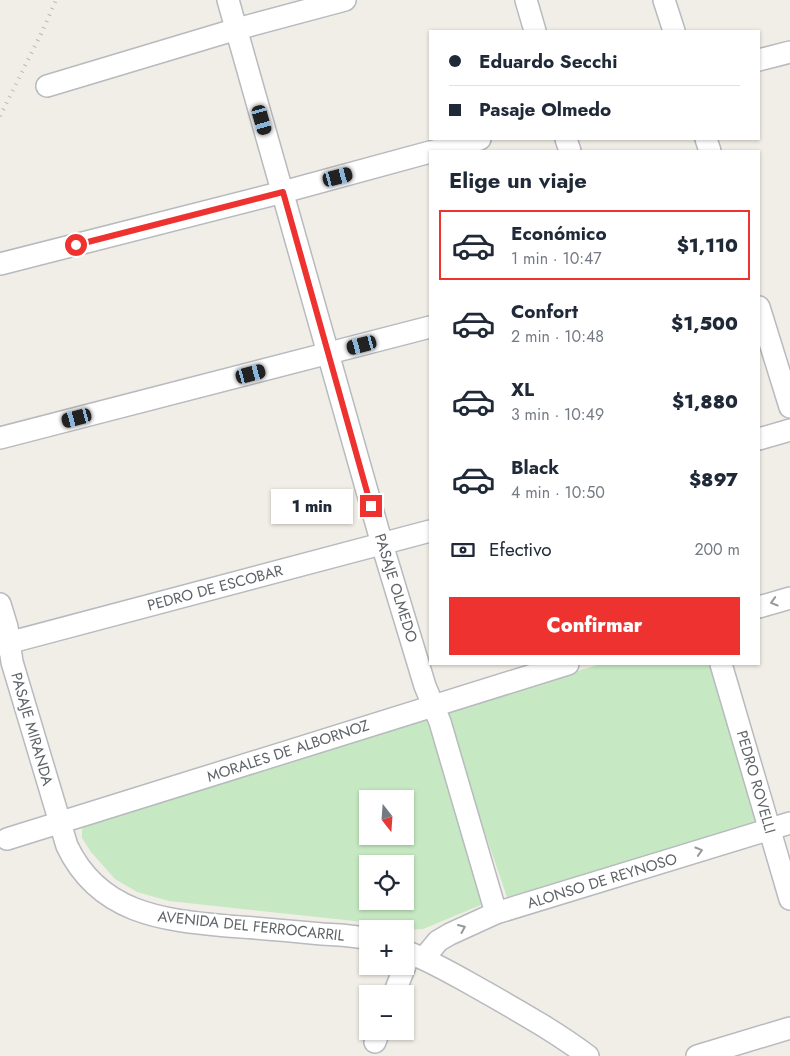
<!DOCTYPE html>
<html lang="es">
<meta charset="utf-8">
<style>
:root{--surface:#fff;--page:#f6f6f7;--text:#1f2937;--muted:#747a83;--line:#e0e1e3;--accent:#ee322f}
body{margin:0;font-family:Jost,sans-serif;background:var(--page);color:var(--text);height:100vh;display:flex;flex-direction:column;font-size:19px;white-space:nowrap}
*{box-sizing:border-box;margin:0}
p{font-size:16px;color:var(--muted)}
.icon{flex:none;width:28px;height:28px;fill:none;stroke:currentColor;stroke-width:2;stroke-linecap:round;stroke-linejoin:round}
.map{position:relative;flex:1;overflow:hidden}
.panel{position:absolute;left:429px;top:150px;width:331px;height:515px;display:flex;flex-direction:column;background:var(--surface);border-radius:0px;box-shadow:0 1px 4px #0004}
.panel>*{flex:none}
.banner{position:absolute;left:429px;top:30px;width:331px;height:110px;border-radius:0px;box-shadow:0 1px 4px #0004;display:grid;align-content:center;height:110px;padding:0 20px;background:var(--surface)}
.needle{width:32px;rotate:163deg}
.fabs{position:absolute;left:359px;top:790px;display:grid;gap:10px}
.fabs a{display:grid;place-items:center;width:55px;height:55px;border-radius:0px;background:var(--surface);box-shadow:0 1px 4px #0004;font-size:25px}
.end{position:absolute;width:22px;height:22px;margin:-11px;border:6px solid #ee322f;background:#fff;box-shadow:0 0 0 2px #fff}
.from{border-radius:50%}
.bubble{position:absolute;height:35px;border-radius:0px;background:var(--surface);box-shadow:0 1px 4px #0004;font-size:16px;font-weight:800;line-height:35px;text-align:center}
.car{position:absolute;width:15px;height:30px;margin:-15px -8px;border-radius:6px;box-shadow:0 0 4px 1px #0007;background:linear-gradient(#222 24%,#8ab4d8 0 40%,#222 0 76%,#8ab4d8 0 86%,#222 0)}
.banner b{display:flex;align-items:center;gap:18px;height:48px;font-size:19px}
.banner b+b{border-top:1px solid var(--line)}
.banner i{width:12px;height:12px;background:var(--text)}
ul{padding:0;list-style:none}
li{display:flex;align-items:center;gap:15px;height:70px;margin:0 10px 8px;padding:0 10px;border:2px solid transparent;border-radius:0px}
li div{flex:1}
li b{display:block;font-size:19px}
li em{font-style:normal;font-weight:800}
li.selected{border-color:var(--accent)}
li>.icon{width:45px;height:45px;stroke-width:1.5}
h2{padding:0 20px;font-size:22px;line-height:60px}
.pay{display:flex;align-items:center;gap:12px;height:55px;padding:0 20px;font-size:19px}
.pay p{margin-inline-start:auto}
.button{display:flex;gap:10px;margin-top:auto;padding:10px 20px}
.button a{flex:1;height:58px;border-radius:0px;background:var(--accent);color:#fff;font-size:20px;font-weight:800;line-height:58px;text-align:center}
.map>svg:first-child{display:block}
.green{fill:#c6e9c3;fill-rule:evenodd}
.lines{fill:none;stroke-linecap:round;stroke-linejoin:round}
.minor-casing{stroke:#b7babe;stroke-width:24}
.minor{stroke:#fff;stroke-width:21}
.rail{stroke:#b5b6b7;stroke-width:4;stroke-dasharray:1 6;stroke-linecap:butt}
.oneway{stroke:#969a9d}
.route{stroke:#ee322f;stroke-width:6}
.labels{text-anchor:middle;stroke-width:5;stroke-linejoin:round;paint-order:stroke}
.street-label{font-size:15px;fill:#5e6368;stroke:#fff}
</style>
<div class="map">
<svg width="790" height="1056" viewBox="0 0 790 1056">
<rect width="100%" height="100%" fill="#f1eee7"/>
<g class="green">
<polygon points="601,664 716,664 761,823 508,900 443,711"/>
<path d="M431 716 482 894 481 905 423 929 408 930 373 923 169 901 137 892 115 879 91 852 82 838V830L84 821ZM368 799H405V836H368ZM368 864H405V901H368Z"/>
</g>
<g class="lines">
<g class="minor-casing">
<g id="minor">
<polyline points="228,0 382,544 425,686 440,722 496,913"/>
<polyline points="526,0 535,31"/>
<polyline points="664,0 674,31"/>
<polyline points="759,60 790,52"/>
<polyline points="47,86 237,29 345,0"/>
<polyline points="566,139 570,151"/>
<polyline points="706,139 710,151"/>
<polyline points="434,151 480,139"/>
<polyline points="0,264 283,192 430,152"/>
<polyline points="759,307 790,407"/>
<polyline points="0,438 430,327"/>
<polyline points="759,439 790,430"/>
<path d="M0 604 7 627 12 662 67 846C99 913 161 920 227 926 259 928 291 931 322 934 337 935 353 935 368 939"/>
<polyline points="759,607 790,598"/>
<polyline points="0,645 430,531"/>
<polyline points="721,664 790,899"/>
<polyline points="7,839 568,664"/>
<path d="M405 951C434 962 460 978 487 993 522 1013 556 1032 588 1056"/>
<polyline points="424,958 438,941 450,934 496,913 790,823"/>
<polyline points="394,994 405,966"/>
<polyline points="375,1042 379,1031"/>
<polyline points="697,1056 790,1028"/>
</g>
</g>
<use href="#minor" class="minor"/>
<polyline class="rail" points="0,116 42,32 56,0"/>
</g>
<defs><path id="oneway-chevron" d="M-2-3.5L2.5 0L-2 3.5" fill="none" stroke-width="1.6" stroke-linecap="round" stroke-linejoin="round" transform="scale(1.25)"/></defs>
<g class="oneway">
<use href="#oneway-chevron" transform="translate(774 602) rotate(164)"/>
<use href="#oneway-chevron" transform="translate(699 851) rotate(-17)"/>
<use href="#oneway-chevron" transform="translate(462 928) rotate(-24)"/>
</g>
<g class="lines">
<polyline class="route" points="76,245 283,192 371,506"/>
</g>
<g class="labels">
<g class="street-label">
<text transform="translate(215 588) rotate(-15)" y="5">PEDRO DE ESCOBAR</text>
<text transform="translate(396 588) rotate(73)" y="5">PASAJE OLMEDO</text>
<text transform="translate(32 729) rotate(74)" y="5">PASAJE MIRANDA</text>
<text transform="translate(288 751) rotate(-18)" y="5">MORALES DE ALBORNOZ</text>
<text transform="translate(756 782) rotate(74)" y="5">PEDRO ROVELLI</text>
<text transform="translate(602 881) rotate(-17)" y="5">ALONSO DE REYNOSO</text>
<text transform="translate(251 926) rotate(6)" y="5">AVENIDA DEL FERROCARRIL</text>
</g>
</g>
</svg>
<div class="fabs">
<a><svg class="needle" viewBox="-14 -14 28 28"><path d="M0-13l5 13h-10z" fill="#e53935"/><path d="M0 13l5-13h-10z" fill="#747a83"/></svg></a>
<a><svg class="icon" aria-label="locate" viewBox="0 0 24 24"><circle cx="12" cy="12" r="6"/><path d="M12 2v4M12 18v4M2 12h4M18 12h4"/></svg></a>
<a>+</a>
<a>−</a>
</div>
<i class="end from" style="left:76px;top:245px"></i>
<i class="end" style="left:371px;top:506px"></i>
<div class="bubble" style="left:271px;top:489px;width:82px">1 min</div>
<i class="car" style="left:262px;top:120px;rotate:164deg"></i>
<i class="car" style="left:338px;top:177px;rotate:75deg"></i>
<i class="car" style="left:362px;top:345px;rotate:255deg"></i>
<i class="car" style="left:251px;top:374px;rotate:75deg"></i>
<i class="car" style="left:77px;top:418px;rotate:255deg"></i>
<div class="banner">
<b><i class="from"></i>Eduardo Secchi</b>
<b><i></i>Pasaje Olmedo</b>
</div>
<section class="panel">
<h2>Elige un viaje</h2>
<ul>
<li class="selected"><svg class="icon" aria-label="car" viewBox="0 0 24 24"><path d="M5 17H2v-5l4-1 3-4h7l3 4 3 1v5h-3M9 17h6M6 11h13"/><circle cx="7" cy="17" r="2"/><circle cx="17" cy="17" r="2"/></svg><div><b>Económico</b><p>1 min · 10:47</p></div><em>$1,110</em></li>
<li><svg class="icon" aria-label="car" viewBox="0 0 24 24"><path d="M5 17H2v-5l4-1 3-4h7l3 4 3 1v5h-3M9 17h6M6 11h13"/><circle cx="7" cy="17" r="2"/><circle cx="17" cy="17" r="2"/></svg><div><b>Confort</b><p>2 min · 10:48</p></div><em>$1,500</em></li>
<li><svg class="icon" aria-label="car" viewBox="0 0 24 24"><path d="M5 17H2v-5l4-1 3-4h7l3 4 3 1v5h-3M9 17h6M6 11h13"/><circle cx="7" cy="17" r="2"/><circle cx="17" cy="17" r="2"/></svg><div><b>XL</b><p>3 min · 10:49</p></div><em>$1,880</em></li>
<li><svg class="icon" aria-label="car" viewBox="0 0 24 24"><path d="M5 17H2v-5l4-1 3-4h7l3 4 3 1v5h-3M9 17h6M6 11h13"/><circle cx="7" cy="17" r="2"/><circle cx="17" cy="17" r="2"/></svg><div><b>Black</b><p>4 min · 10:50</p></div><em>$897</em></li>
</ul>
<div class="pay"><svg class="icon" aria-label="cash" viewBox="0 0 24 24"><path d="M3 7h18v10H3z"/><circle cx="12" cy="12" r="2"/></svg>Efectivo<p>200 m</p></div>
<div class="button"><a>Confirmar</a></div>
</section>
</div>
